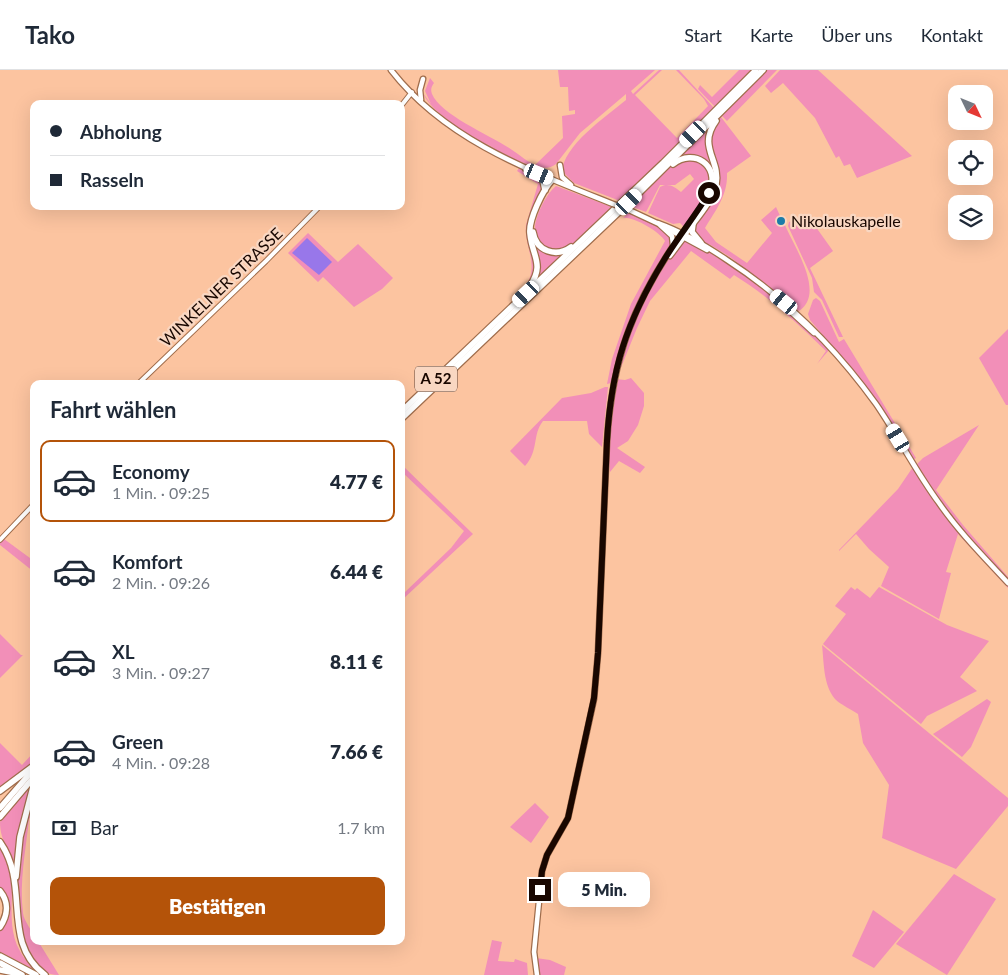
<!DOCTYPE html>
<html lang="de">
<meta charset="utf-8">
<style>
:root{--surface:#fff;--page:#f2f2f3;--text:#1f2937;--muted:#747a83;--line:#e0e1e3;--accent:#b45309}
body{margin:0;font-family:Lato,sans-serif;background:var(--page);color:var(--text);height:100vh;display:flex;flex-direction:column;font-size:19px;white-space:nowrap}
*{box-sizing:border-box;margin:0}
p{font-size:16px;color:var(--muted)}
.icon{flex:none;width:28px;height:28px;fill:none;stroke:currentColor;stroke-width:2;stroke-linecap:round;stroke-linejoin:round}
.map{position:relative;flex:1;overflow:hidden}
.panel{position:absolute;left:30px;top:310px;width:375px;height:565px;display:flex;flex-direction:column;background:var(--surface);border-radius:10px;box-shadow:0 5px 20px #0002}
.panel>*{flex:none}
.top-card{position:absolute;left:30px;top:30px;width:375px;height:110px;border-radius:10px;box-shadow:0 5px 20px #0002;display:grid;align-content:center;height:110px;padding:0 20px;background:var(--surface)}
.needle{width:32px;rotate:133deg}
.fabs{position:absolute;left:948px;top:15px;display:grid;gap:10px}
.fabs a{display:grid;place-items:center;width:45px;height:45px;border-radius:10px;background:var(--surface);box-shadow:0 5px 20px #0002;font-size:25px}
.end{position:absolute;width:22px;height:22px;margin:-11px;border:6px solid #190700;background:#fff;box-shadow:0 0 0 2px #fff}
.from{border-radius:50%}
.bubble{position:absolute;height:35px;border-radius:10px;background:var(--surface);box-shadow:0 5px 20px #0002;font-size:16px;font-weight:800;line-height:35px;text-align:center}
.car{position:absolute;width:15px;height:30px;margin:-15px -8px;border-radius:6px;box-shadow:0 0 4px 1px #0007;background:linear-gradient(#fff 24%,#345 0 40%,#fff 0 76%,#345 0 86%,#fff 0)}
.top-card b{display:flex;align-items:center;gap:18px;height:48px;font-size:19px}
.top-card b+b{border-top:1px solid var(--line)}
.top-card i{width:12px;height:12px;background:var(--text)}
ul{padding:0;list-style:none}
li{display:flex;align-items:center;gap:15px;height:82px;margin:0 10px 8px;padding:0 10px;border:2px solid transparent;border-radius:10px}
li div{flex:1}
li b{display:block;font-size:19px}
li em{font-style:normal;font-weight:800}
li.current{border-color:var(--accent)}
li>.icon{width:45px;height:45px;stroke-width:1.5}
h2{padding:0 20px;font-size:22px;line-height:60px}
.pay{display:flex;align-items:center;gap:12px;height:55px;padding:0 20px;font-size:19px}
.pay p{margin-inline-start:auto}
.primary-button{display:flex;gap:10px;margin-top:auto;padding:10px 20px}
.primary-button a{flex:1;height:58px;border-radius:10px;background:var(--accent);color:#fff;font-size:20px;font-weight:800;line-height:58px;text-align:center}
header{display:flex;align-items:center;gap:30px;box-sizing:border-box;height:70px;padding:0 25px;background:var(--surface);border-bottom:1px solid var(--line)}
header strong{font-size:24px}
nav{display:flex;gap:28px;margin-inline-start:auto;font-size:18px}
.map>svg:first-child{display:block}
.green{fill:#f28fb8}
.water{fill:#9877ea}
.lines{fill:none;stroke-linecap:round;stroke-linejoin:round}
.tertiary-casing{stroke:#a06d4c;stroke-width:6}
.secondary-casing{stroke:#a06d4c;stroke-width:7}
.motorway-casing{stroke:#a06d4c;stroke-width:8}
.tertiary{stroke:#fff;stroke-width:4}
.secondary{stroke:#fff;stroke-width:4.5}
.motorway{stroke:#fff;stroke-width:5.5}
.secondary-bridge-casing{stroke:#a06d4c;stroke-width:7;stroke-linecap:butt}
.secondary-bridge{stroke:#fff;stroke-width:4.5}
.route{stroke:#190700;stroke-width:6}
.poi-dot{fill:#1c7ca8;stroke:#f9d7c2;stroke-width:2}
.labels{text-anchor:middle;stroke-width:4.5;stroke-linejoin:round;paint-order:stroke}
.shield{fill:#f9d7c2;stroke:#5c453a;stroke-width:1}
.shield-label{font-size:15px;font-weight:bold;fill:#190700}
.poi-label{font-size:16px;fill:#190700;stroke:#f9d7c2;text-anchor:start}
.street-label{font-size:16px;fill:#190700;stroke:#f9d7c2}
</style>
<header>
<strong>Tako</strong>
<nav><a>Start</a><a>Karte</a><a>Über uns</a><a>Kontakt</a></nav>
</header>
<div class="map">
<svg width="1008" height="905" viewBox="0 0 1008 905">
<rect width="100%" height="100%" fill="#fcc4a0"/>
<g class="green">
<path d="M558 0H655L631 21 633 24 659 0H662L635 25 677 68 708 36 704 29 676 0H679L714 38 620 131 574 113 565 104 562 105C560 77 607 46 626 30V24L580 63 556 94C539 108 502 80 485 73L534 98 548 100 550 103 548 104C520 99 432 49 423 23L431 34 425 21 430 8 434 13C432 16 430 19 432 24 441 46 495 67 515 82 522 87 527 91 535 95L563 68 562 46 575 44V40L569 41 568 17H560Z"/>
<polygon points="739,0 753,0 715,37 698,19 700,15 712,27"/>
<polygon points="767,0 777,0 727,51 722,46"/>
<polygon points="780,0 818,0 912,86 857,108 850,94 844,96 839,86 836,88 815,48 783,13 771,23 765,16"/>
<path d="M721 47 751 86 727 103C728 125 716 140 705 158L716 172 747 193 772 163 761 150 776 137 782 150V156L785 155C794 177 826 223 799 241L730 187 709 174 708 176 696 167 694 156 717 117C713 93 703 66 721 47Z"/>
<polygon points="710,57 709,63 715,103 713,121 696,148 694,146 713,116 706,93 678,89"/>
<path d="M690 89C695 90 702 92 705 95 722 112 694 142 684 157L680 153 673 154 648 143 660 117C668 112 675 117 681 122L694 109 690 104 675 115H660L646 142 630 136 672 95Z"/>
<path d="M519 98 541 111C545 128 531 134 531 148 531 172 538 185 532 211L528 212C538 193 524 175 526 155L538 114 517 101Z"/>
<path d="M556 116 612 137C600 149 578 176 563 180 549 183 533 172 535 157 536 145 546 124 556 116Z"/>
<polygon points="545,123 547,123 534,149 532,162 541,178 567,181 535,212 538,204 531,156"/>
<path d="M628 143 651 153 671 166 672 175C645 219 622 261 611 313L607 314 612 289 631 234 665 171C660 162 633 146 623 148Z"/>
<polygon points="808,146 833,181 810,198 843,267 839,267 822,230 814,222 812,208 788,156 789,152"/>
<polygon points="308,163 338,192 358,174 393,208 382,219 354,237 323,207 318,212 288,183"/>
<path d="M685 170C739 194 784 235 826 276L829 280 817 294 826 281C797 253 768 226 734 205L730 209 691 181 650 231 637 258 618 305 616 306C621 290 625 273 630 258 639 236 666 183 685 170Z"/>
<polygon points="816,228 820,231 839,272 844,269 916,388 913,390 847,294 810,250 808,244 813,230"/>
<polygon points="1008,259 1008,335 1006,335 979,288"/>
<polygon points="631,308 644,323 644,336 638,355 628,371 617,378 645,397 640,403 619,391 610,402 608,384 614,318 616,309 625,310"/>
<path d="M605 317H608L602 377 589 364 587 351H543C532 365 539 381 525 396L510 381 562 328 591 323Z"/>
<polygon points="979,355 936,420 963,455 1008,507 1008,512 951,447 916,395 923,388"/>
<polygon points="401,394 473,464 402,530 401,521 404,523 451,478 464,461 401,401"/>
<polygon points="913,397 947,448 1008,516 1008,518 958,464 946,502 951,503 939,549 881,516 889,497 869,479 856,464 839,481 839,484 839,480 898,419"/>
<polygon points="0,466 34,491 34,502 0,475"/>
<polygon points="851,517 855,520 857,518 870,528 879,517 947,555 989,571 960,607 977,621 927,646 921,654 823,574 846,544 835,536"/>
<polygon points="0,564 21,585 23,585 0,608"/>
<path d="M822 575 1008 728V736L956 799 882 768 889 715 863 673 858 644C851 639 841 635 835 629 823 615 824 592 822 575Z"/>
<polygon points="987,629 991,632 971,677 962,687 933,664"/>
<polygon points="0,673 22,695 34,682 33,693 0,717"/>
<path d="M31 715 14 798C10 778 0 772 0 752Z"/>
<path d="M34 718V744L29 749C26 779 19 812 23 843 24 853 34 860 34 871H38L59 905C46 905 42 900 34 891 27 883 20 876 18 866 7 829 25 756 34 718Z"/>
<polygon points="535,733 549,747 531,773 510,757"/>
<path d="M0 775C24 806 1 848 20 881 24 889 31 895 37 901L0 882V858L8 842 0 818Z"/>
<polygon points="954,804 996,829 947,905 896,874"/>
<polygon points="873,840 904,862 874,898 852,886"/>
<polygon points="492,870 502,872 498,891 514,892 515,889 527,893 528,905 484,905"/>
<polygon points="536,888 550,890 566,897 564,905 539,905"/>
</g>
<polygon class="water" points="307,168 332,192 319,205 292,183"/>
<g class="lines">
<g class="tertiary-casing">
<g id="tertiary">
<polyline points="401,36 412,22"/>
<polyline points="138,314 266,191 320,136"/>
<polyline points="0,470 34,434"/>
</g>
</g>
<g class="secondary-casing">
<g id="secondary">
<path d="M391 0C446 71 533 102 613 134"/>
<polyline points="421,30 420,20 423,9"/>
<polyline points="560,95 562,107 571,115"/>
<polyline points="629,140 659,154"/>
<path d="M658 153C683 162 705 175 727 190 787 229 835 277 876 334 898 366 916 402 939 433 959 462 984 487 1008 513"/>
<polyline points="660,155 672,166 673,175"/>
<polyline points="670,160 707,180"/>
<polyline points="670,186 685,166"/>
<polyline points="790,241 814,263"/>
<path d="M537 905 534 882 542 801 547 785 568 748 594 629 598 583 607 371C612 287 634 231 682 163"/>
</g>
</g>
<g class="motorway-casing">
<g id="motorway">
<path d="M673 94C694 78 720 95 710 121"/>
<polyline points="526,99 543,111 545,120"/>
<polyline points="693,154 692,162 701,173"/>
<path d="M533 162C536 181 556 188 571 177"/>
<path d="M685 164C695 150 712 132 716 115 721 90 697 77 716 51"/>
<path d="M530 216C545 194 532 186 530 164 528 150 543 120 552 110"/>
<polyline points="401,342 663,93 756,0"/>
<polyline points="401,349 639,123 763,0"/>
<polyline points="0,721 32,697"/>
<polyline points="0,738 34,699"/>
<polyline points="0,747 34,707"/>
<path d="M0 772C31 816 0 871 45 905"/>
<polyline points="16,807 20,767 34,713"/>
<path d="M0 821C9 832 8 845 0 857"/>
<polyline points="0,886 36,905"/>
<polyline points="0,893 22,905"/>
<polyline points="0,900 15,903"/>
</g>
</g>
<use href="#tertiary" class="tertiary"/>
<use href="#secondary" class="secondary"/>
<use href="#motorway" class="motorway"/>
<g class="secondary-bridge-casing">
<polyline id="secondary-bridge" points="613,134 629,140"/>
</g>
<use href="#secondary-bridge" class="secondary-bridge"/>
</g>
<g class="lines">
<path class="route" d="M540 820 542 801 547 785 568 748 594 628 598 583 607 371C611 300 626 252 664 190 678 167 695 146 709 123"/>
</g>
<circle class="poi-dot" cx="781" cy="151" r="5"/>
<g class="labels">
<rect class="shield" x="415" y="296.5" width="42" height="25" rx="4"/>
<g class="shield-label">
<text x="436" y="314">A 52</text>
</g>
<g class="poi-label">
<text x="791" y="157">Nikolauskapelle</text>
</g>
<g class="street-label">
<text transform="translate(221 217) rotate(-44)" y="6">WINKELNER STRASSE</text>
</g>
</g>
</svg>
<div class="fabs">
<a><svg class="needle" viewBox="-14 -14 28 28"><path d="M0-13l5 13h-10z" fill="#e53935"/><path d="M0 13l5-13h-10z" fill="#747a83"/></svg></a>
<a><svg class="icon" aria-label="locate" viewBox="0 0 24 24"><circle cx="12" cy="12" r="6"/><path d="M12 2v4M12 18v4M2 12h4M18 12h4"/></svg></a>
<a><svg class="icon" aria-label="layers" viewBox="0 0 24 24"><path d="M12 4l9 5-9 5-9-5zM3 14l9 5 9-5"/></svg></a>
</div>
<i class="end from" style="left:709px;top:123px"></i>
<i class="end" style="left:540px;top:820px"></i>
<div class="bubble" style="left:558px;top:802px;width:92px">5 Min.</div>
<i class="car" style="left:693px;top:64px;rotate:225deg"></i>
<i class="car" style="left:539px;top:104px;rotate:112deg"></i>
<i class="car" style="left:629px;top:132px;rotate:46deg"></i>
<i class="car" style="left:526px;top:224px;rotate:227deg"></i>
<i class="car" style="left:784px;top:232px;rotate:309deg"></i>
<i class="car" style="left:898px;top:368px;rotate:329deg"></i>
<div class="top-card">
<b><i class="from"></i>Abholung</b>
<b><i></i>Rasseln</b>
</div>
<section class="panel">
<h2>Fahrt wählen</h2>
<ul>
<li class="current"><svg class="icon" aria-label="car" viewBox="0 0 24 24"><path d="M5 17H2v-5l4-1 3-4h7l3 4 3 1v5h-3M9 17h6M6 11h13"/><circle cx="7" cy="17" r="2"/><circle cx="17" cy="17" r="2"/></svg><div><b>Economy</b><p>1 Min. · 09:25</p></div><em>4.77 €</em></li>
<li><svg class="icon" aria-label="car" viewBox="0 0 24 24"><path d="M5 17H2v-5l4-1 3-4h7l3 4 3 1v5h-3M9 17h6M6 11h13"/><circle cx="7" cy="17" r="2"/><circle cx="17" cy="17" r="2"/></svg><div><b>Komfort</b><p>2 Min. · 09:26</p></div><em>6.44 €</em></li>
<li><svg class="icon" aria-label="car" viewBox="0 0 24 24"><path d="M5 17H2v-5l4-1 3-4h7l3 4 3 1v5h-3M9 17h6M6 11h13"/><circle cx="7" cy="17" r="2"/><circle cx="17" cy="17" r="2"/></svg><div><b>XL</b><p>3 Min. · 09:27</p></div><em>8.11 €</em></li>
<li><svg class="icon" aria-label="car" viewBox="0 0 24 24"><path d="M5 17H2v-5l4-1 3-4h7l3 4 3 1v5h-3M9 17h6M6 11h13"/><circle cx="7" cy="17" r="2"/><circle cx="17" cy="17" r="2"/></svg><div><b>Green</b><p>4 Min. · 09:28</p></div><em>7.66 €</em></li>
</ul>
<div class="pay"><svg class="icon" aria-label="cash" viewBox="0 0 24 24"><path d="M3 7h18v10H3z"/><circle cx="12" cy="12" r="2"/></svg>Bar<p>1.7 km</p></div>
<div class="primary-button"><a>Bestätigen</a></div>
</section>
</div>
